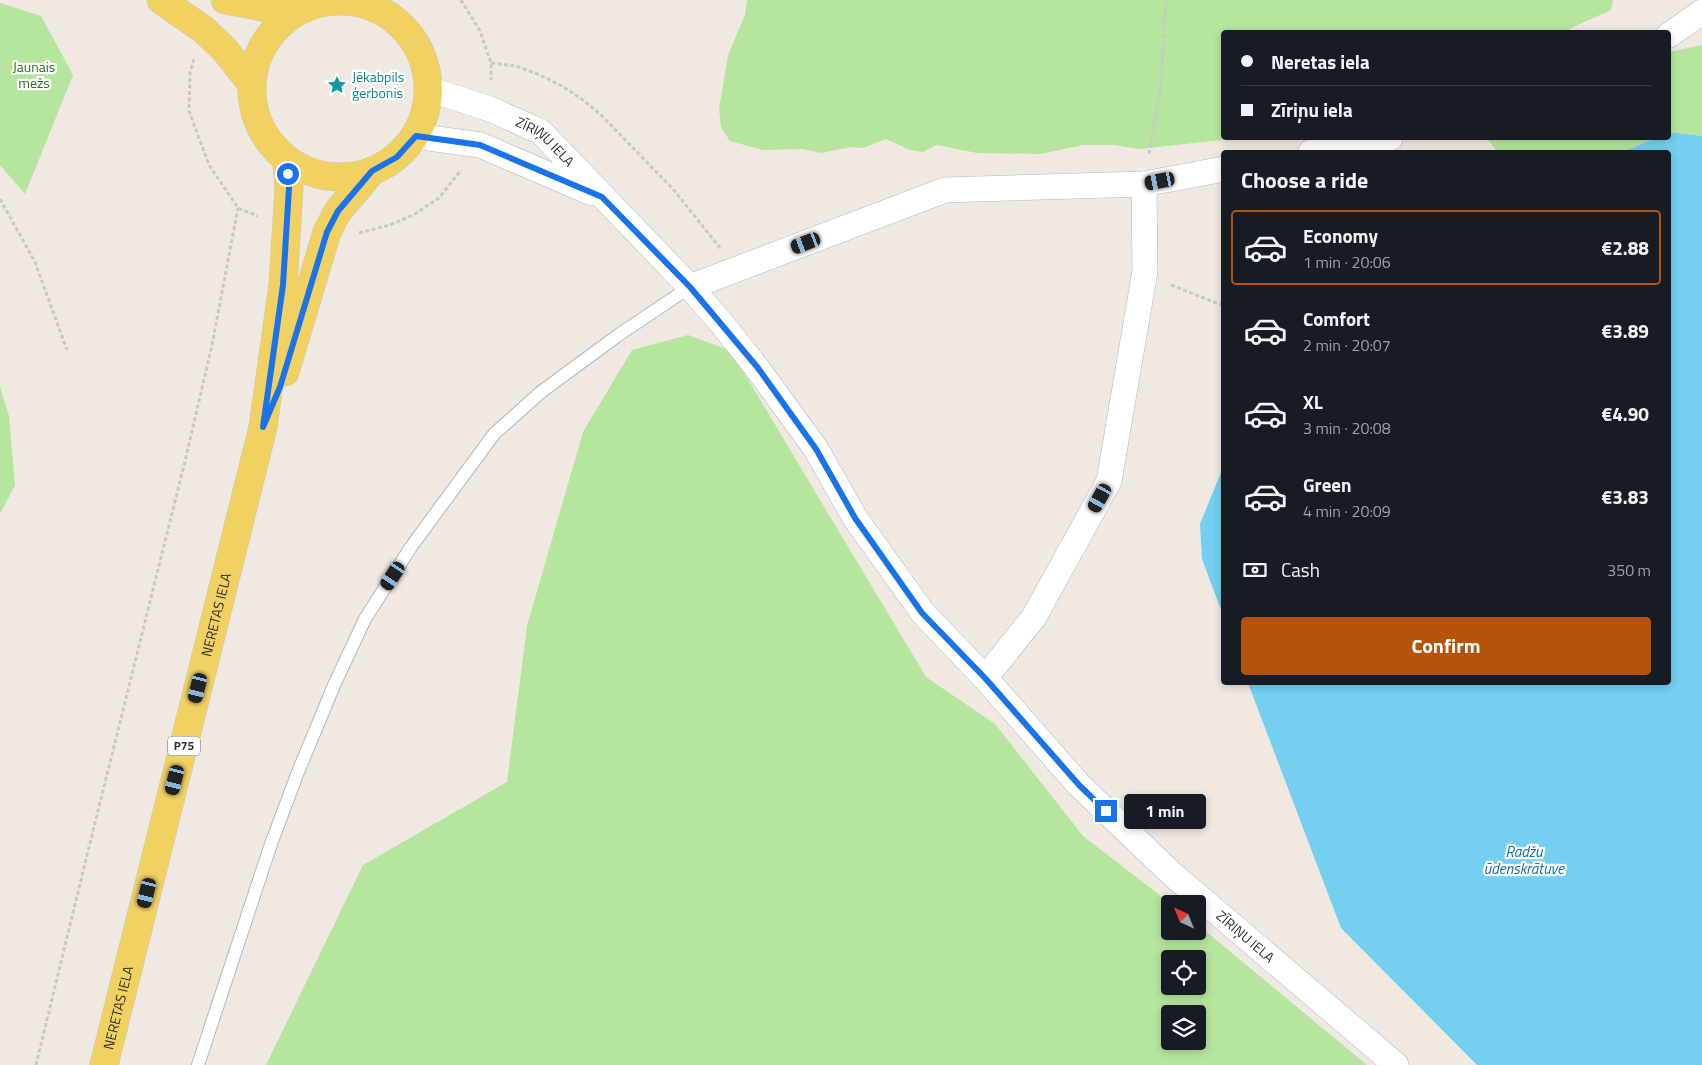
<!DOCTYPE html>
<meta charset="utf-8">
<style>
:root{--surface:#171b24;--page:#242831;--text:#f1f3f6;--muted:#9ea1a6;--line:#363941;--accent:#b45309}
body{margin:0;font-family:"Titillium Web",sans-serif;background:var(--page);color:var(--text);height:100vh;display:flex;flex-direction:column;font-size:19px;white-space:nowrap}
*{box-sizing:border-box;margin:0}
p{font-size:16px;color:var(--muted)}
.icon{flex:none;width:28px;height:28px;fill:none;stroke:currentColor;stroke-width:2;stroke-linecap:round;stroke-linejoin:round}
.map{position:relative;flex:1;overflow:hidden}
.drawer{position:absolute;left:1221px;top:150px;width:450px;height:535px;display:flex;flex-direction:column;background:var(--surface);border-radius:5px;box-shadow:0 2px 8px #0003}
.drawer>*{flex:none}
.top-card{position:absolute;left:1221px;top:30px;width:450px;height:110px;border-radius:5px;box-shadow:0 2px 8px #0003;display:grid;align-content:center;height:110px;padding:0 20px;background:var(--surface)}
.needle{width:32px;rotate:317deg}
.fabs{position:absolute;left:1161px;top:895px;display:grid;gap:10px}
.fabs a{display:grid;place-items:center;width:45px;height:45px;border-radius:5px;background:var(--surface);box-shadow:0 2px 8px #0003;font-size:25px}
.end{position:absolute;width:22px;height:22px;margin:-11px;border:6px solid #1a73e8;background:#fff;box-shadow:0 0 0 2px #fff}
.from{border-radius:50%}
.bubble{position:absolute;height:35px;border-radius:5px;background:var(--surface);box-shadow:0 2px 8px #0003;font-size:16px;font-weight:700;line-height:35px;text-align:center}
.car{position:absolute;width:15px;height:30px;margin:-15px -8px;border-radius:6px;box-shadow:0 0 4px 1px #0007;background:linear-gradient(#222 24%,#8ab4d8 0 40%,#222 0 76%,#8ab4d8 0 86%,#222 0)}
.top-card b{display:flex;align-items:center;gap:18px;height:48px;font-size:19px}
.top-card b+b{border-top:1px solid var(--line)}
.top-card i{width:12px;height:12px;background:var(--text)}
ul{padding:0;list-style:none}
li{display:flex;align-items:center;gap:15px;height:75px;margin:0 10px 8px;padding:0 10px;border:2px solid transparent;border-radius:5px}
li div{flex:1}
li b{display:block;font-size:19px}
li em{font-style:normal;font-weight:700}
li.current{border-color:var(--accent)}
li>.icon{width:45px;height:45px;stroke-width:1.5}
h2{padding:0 20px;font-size:22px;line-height:60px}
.pay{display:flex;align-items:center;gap:12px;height:55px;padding:0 20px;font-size:19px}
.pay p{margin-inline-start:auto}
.primary-button{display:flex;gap:10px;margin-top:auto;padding:10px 20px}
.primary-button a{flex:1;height:58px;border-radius:5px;background:var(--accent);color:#fff;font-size:20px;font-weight:700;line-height:58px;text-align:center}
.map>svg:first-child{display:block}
.green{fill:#b6e59e;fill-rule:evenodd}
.water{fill:#75cff0}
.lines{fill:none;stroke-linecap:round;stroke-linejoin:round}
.lane-casing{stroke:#b4b7c1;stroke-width:14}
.street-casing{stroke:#b4b7c1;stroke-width:26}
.primary-casing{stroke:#c9c9c9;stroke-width:29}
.path{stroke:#c9c9c9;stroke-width:3;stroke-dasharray:4 2.5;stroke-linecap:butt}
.lane{stroke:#fff;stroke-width:12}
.street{stroke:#fff;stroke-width:25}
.primary{stroke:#f2d163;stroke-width:28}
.route{stroke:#1a73e8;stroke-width:6}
.labels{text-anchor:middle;stroke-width:4.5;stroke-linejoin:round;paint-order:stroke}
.shield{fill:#fff;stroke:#6d6d6d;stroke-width:1}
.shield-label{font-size:12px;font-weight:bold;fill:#2e2e2e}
.park-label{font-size:14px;fill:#2c6e1b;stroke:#fff}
.culture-label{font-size:14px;fill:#0d838f;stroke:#fff;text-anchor:start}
.street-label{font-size:14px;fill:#2e2e2e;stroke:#fff}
.water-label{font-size:15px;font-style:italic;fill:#0d6fa3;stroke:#fff}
</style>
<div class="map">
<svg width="1702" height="1065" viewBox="0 0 1702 1065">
<rect width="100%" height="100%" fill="#efe9e1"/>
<g class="green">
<polygon points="747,0 1613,0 1611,10 1571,28 1565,32 1224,32 1224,138 1230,138 1221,140 1140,149 1114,145 1083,145 1040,154 977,153 937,145 923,152 910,150 886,139 863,148 851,147 821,153 802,149 763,150 730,141 721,127 719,109 728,55 745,15"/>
<polygon points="0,3 41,16 73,75 25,194 0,165"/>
<polygon points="1702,45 1702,136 1669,132 1669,52"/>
<polygon points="1487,138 1656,138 1622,152 1497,152"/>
<path d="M688 335 731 351 926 677 995 724 1083 836 1171 904 1170 931H1198V925L1367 1065H266L363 865 507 782 527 626 583 432 632 350ZM1170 959H1198V986H1170ZM1170 1014H1198V1041H1170Z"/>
<polygon points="0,386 9,416 15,485 0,514"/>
</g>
<g class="water">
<polygon points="1669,132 1702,136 1702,1065 1477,1065 1341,928 1248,683 1669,682 1669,152 1622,152 1656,138 1669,138"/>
<polygon points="1224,465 1224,618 1202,559 1200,524"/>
</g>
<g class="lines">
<g class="lane-casing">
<polyline id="lane" points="198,1065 271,844 298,772 335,683 365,619 411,547 494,434 541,392 617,336 690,287"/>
</g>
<g class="street-casing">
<g id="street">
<polyline points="1669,35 1702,12"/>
<path id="s1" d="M429 89 490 109 541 132 690 287 723 325 757 368 816 449 855 518 923 613 985 678 1079 785 1172 874 1396 1065"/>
<polyline points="415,136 480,145 592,193"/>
<polyline points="1311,152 1390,138"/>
<polyline points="690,287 945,190 1144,184 1224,169"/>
<polyline points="985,678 1034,617 1109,481 1145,271 1144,184"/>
</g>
</g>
<g class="primary-casing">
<g id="primary">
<polyline points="161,0 204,30 225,50 251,83"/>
<polyline points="225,0 258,6 291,15"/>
<circle cx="340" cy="89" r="88"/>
<polyline points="285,372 327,232 338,211 372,171"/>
<path id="s2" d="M104 1065 263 427 283 285 289 188 287 160"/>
</g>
</g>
<g class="path">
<polyline points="461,0 480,31 491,63 491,80"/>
<polyline points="194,59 190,73 189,111 209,165 238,208 258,216"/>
<polyline points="491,63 516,66 540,75 562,86 583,100 600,114 673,189 720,248"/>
<polyline points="1149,154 1161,86 1166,0"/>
<polyline points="0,199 35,262 67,350"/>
<polyline points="359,233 390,225 413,215 439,198 461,170"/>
<polyline points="1171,285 1224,306"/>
<polyline points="36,1065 87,855 186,457 212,345 238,208"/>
</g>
<use href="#lane" class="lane"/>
<use href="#street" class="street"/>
<use href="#primary" class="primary"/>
</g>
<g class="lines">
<polyline class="route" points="288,174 289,188 283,285 263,427 280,387 327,232 338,211 372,171 397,157 416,136 480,145 602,197 690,287 758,368 816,449 855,518 922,613 985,678 1079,785 1106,811"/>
</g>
<defs>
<g id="sight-bare" transform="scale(1.5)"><path d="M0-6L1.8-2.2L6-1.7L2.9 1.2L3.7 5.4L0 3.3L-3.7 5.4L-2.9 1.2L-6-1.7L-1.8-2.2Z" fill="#0f9aa8" stroke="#fff" stroke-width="2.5" paint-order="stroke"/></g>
</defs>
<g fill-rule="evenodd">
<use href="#sight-bare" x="337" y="85"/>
</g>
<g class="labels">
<rect class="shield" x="168" y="736.5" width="32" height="19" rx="4"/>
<g class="shield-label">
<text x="184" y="750">P75</text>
</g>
<g class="park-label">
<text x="34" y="72">Jaunais<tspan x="34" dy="16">mežs</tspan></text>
</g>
<g class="culture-label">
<text x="352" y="82">Jēkabpils<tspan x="352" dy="16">ģerbonis</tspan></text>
</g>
<g class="street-label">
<text dy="5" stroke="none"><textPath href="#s1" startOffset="129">ZĪRIŅU IELA</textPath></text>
<text dy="5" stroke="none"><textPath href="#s2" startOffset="464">NERETAS IELA</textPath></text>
<text dy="5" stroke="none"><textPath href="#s1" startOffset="1194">ZĪRIŅU IELA</textPath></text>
<text dy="5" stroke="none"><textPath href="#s2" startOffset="59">NERETAS IELA</textPath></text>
</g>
<g class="water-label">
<text x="1524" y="857">Radžu<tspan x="1524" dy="17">ūdenskrātuve</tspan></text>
</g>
</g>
</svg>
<div class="fabs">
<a><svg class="needle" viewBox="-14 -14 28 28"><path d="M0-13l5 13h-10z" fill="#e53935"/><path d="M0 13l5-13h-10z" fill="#9ea1a6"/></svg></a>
<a><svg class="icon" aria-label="locate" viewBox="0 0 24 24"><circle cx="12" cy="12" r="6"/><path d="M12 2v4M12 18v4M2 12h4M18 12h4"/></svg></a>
<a><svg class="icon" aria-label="layers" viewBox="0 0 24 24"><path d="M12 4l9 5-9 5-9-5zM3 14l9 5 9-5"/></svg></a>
</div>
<i class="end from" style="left:288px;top:174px"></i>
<i class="end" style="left:1106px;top:811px"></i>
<div class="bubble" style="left:1124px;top:794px;width:82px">1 min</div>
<i class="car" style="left:1160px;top:181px;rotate:259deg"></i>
<i class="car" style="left:806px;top:243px;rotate:249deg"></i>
<i class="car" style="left:1100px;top:498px;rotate:209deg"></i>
<i class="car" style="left:393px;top:576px;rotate:213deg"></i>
<i class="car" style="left:198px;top:688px;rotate:194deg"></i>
<i class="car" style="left:175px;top:780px;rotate:194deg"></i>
<i class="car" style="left:147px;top:893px;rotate:194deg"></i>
<div class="top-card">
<b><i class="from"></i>Neretas iela</b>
<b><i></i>Zīriņu iela</b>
</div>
<section class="drawer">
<h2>Choose a ride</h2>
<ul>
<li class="current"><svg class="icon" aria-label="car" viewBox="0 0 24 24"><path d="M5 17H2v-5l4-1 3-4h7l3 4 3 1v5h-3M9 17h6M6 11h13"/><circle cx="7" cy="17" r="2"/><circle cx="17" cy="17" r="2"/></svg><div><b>Economy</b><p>1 min · 20:06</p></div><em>€2.88</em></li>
<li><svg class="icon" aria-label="car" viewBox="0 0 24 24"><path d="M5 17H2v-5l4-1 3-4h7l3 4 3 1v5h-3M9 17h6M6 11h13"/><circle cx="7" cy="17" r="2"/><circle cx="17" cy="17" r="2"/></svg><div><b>Comfort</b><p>2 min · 20:07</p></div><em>€3.89</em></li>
<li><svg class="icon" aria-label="car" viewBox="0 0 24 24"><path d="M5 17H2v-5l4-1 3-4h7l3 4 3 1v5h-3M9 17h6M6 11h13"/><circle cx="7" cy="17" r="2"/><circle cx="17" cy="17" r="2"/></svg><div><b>XL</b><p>3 min · 20:08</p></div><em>€4.90</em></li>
<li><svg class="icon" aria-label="car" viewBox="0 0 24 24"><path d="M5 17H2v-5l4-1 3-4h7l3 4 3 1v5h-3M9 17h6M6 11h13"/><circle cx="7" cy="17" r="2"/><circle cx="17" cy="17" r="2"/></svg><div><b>Green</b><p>4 min · 20:09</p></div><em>€3.83</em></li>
</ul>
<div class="pay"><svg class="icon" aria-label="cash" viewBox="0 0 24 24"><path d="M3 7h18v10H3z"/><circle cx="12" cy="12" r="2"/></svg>Cash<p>350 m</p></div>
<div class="primary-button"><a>Confirm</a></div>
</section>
</div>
